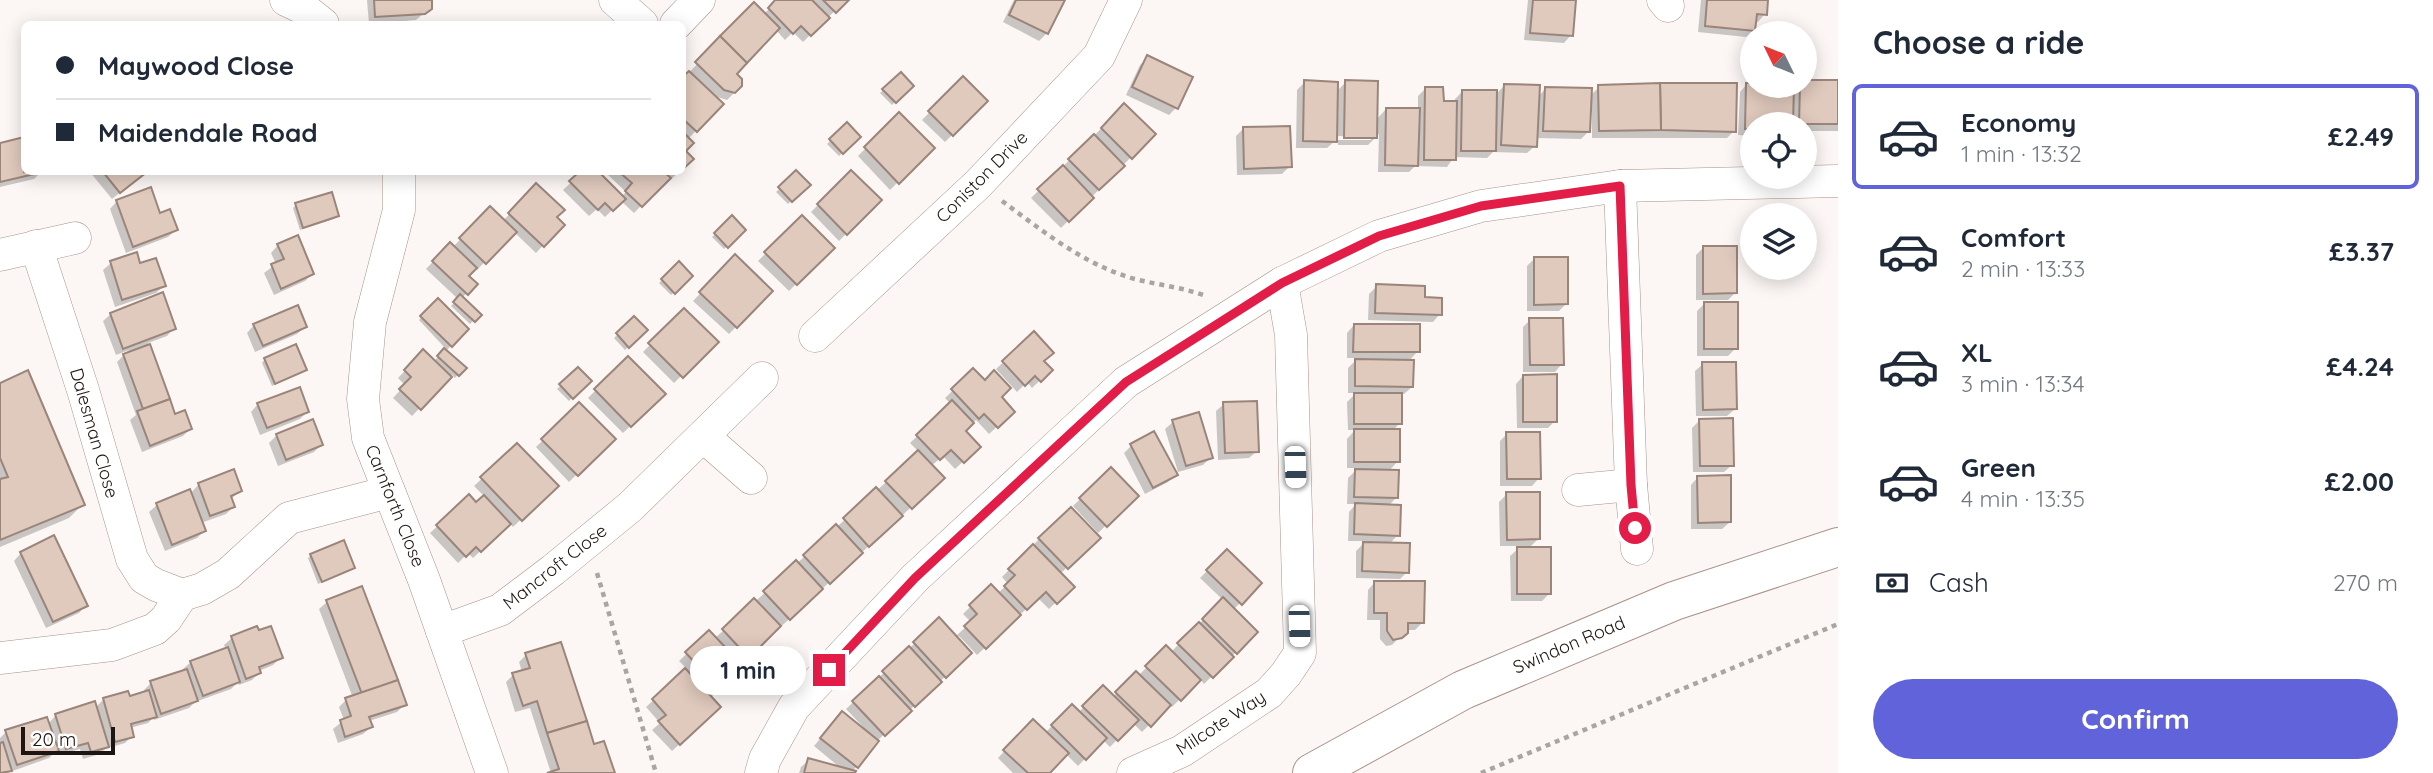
<!DOCTYPE html>
<meta charset="utf-8">
<style>
:root{--surface:#fff;--page:#f2f2f3;--text:#1f2937;--muted:#747a83;--line:#e0e1e3;--accent:#6163db}
body{margin:0;font-family:Quicksand,sans-serif;background:var(--page);color:var(--text);height:100vh;display:flex;flex-direction:column;font-size:26px;white-space:nowrap}
*{box-sizing:border-box;margin:0}
p{font-size:23px;color:var(--muted)}
.icon{flex:none;width:38px;height:38px;fill:none;stroke:currentColor;stroke-width:2;stroke-linecap:round;stroke-linejoin:round}
.map{position:relative;flex:1;overflow:hidden}
.details{display:flex;flex-direction:column;background:var(--surface);width:595px}
.details>*{flex:none}
.banner{position:absolute;left:21px;top:21px;width:665px;height:154px;border-radius:10px;box-shadow:0 4px 18px #0003;display:grid;align-content:center;height:154px;padding:0 35px;background:var(--surface)}
.needle{width:46px;rotate:313deg}
.buttons{position:absolute;left:1740px;top:21px;display:grid;gap:14px}
.buttons a{display:grid;place-items:center;width:77px;height:77px;border-radius:50%;background:var(--surface);box-shadow:0 4px 18px #0003;font-size:35px}
.scale{position:absolute;left:21px;bottom:18px;width:94px;box-sizing:border-box;padding-left:7px;border:4px solid #1d1511;border-top:0;font-size:19px;line-height:24px;white-space:nowrap;color:#1d1511;-webkit-text-stroke:5px #fff;paint-order:stroke}
.end{position:absolute;width:32px;height:32px;margin:-16px;border:9px solid #e11d48;background:#fff;box-shadow:0 0 0 4px #fff}
.from{border-radius:50%}
.bubble{position:absolute;height:49px;border-radius:24px;background:var(--surface);box-shadow:0 4px 18px #0003;font-size:23px;font-weight:700;line-height:49px;text-align:center}
.car{position:absolute;width:21px;height:42px;margin:-21px -10px;border-radius:9px;box-shadow:0 0 5px 2px #0007;background:linear-gradient(#fff 24%,#345 0 40%,#fff 0 76%,#345 0 86%,#fff 0)}
.banner b{display:flex;align-items:center;gap:24px;height:66px;font-size:26px}
.banner b+b{border-top:2px solid var(--line)}
.banner i{width:18px;height:18px;background:var(--text)}
ul{padding:0;list-style:none}
li{display:flex;align-items:center;gap:21px;height:105px;margin:0 14px 10px;padding:0 21px;border:4px solid transparent;border-radius:10px}
li div{flex:1}
li b{display:block;font-size:26px}
li em{font-style:normal;font-weight:700}
li.selected{border-color:var(--accent)}
li>.icon{width:63px;height:63px;stroke-width:1.5}
h2{padding:0 35px;font-size:32px;line-height:84px}
.pay{display:flex;align-items:center;gap:18px;height:77px;padding:0 35px;font-size:26px}
.pay p{margin-inline-start:auto}
.button{display:flex;gap:14px;margin-top:auto;padding:14px 35px}
.button a{flex:1;height:80px;border-radius:42px;background:var(--accent);color:#fff;font-size:28px;font-weight:700;line-height:80px;text-align:center}
main{display:flex;flex:1;min-height:0}
.map>svg:first-child{display:block}
.shadow{fill:#0003}
.building{fill:#e0c9bd;stroke:#9a857a;stroke-width:2}
.lines{fill:none;stroke-linecap:round;stroke-linejoin:round}
.street-casing{stroke:#a89388;stroke-width:33}
.secondary-casing{stroke:#a89388;stroke-width:40}
.path{stroke:#aba5a2;stroke-width:4.5;stroke-dasharray:5 5;stroke-linecap:butt}
.street{stroke:#fff;stroke-width:32}
.secondary{stroke:#fff;stroke-width:38}
.route{stroke:#e11d48;stroke-width:9}
.labels{text-anchor:middle;stroke-width:6;stroke-linejoin:round;paint-order:stroke}
.street-label{font-size:18px;fill:#1d1511;stroke:#fff}
</style>
<main>
<div class="map">
<svg width="1838" height="773" viewBox="0 0 1838 773">
<rect width="100%" height="100%" fill="#fcf7f4"/>
<g class="shadow">
<polygon points="367,0 428,0 430,8 416,20 369,24"/>
<polygon points="778,0 846,0 803,42 793,32 785,40 776,30 734,74 741,86 727,100 714,96 722,104 688,139 684,151 682,168 682,80 754,4 764,14"/>
<polygon points="1014,0 1063,0 1047,33 1039,41 1003,22"/>
<polygon points="1528,0 1575,0 1571,35 1564,43 1524,40"/>
<polygon points="1701,0 1767,0 1765,14 1758,22 1754,21 1753,30 1746,37 1698,32"/>
<polygon points="1148,58 1176,108 1169,115 1126,95 1140,65"/>
<polygon points="901,74 912,86 892,105 880,93"/>
<polygon points="963,78 986,101 945,142 922,120"/>
<polygon points="1305,82 1336,92 1346,82 1376,120 1386,109 1418,110 1418,96 1425,89 1442,103 1455,103 1455,99 1463,91 1495,95 1505,85 1538,97 1546,88 1590,96 1599,87 1734,131 1727,138 1592,138 1592,112 1589,112 1588,132 1581,139 1535,138 1535,146 1527,153 1493,152 1487,158 1454,157 1447,167 1415,166 1409,172 1378,172 1379,134 1368,145 1338,145 1338,140 1371,140 1371,137 1336,136 1336,140 1327,148 1296,148 1297,90"/>
<polygon points="1838,82 1838,131 1804,131 1804,124 1752,124 1752,136 1738,135 1740,92 1747,84 1792,86 1792,90 1796,86"/>
<polygon points="1124,106 1154,134 1061,228 1031,198"/>
<polygon points="899,115 932,148 890,190 858,156"/>
<polygon points="847,124 859,137 839,156 827,144"/>
<polygon points="1243,129 1290,166 1282,174 1237,175 1236,136"/>
<polygon points="24,139 24,172 41,172 34,179 0,187 0,145"/>
<polygon points="90,172 146,172 112,199"/>
<polygon points="582,172 596,172 621,197 626,192 605,172 679,172 668,182 666,180 634,213 621,201 605,217 597,209 589,216 563,190"/>
<polygon points="851,172 879,200 839,241 811,212"/>
<polygon points="796,173 808,185 788,204 776,192"/>
<polygon points="536,185 555,217 562,225 536,253 514,232 477,270 475,268 467,276 475,284 462,298 479,315 470,324 451,306 458,299 426,269 450,244 453,247 490,208 503,221"/>
<polygon points="117,201 159,215 176,230 168,237 126,253 110,209"/>
<polygon points="296,205 337,216 334,219 300,230 293,208"/>
<polygon points="802,217 832,248 789,291 758,261"/>
<polygon points="732,218 744,230 724,249 712,237"/>
<polygon points="278,245 312,274 305,281 274,295 264,273 276,264 271,253"/>
<polygon points="1703,248 1735,293 1728,300 1696,300 1696,255"/>
<polygon points="735,257 771,291 729,334 693,301"/>
<polygon points="1534,259 1566,304 1559,311 1527,311 1527,266"/>
<polygon points="111,263 139,265 164,286 156,293 115,307 103,270"/>
<polygon points="679,264 691,276 671,295 659,283"/>
<polygon points="1377,286 1423,299 1440,314 1433,322 1368,320 1369,294"/>
<polygon points="438,300 467,329 446,351 464,368 455,378 452,375 412,416 393,398 405,385 398,378 423,352 433,362 446,349 419,320"/>
<polygon points="1704,304 1736,348 1728,356 1697,356 1697,311"/>
<polygon points="684,310 716,342 674,383 643,352"/>
<polygon points="111,314 174,328 167,336 148,343 174,416 190,429 183,436 142,452 130,420 136,415 117,362 129,350 116,355 103,321"/>
<polygon points="634,319 645,330 625,350 614,338"/>
<polygon points="1530,320 1562,364 1555,372 1523,372 1523,327"/>
<polygon points="254,325 305,327 297,334 255,352 247,333"/>
<polygon points="1354,325 1418,351 1408,362 1412,387 1404,394 1400,394 1400,423 1392,431 1398,461 1388,472 1397,497 1388,506 1398,535 1389,544 1407,572 1400,579 1356,578 1356,551 1366,541 1348,541 1349,512 1356,504 1347,504 1348,478 1358,468 1347,468 1347,439 1355,430 1348,430 1347,402 1356,393 1348,393 1348,368 1358,358 1347,358 1347,333"/>
<polygon points="1034,333 1042,362 1051,370 1032,388 1027,382 1017,392 996,369"/>
<polygon points="628,358 663,394 623,433 588,398"/>
<polygon points="265,359 305,370 272,386 262,363"/>
<polygon points="1703,364 1735,409 1727,416 1696,416 1695,371"/>
<polygon points="578,369 589,381 569,401 557,389"/>
<polygon points="973,371 1013,412 989,434 976,420 963,431 979,447 955,469 943,456 931,466 943,478 739,665 742,667 710,698 711,715 672,751 652,730 660,723 646,707 687,669 679,661 709,633 714,639 919,452 910,443 951,404 945,398"/>
<polygon points="1523,376 1555,421 1548,428 1517,428 1516,384"/>
<polygon points="0,385 82,505 69,518 0,547"/>
<polygon points="258,404 307,412 300,419 260,435 251,412"/>
<polygon points="1224,404 1257,451 1249,458 1218,460 1216,411"/>
<polygon points="579,405 613,439 569,482 536,447"/>
<polygon points="1700,420 1732,465 1724,472 1693,472 1692,428"/>
<polygon points="1173,422 1211,457 1203,465 1178,472 1165,429"/>
<polygon points="1507,434 1539,478 1532,486 1500,486 1500,441"/>
<polygon points="277,435 321,445 314,452 278,466 269,443"/>
<polygon points="517,445 556,486 513,527 510,523 473,558 468,553 458,563 430,533 469,497 476,505 484,496 474,486"/>
<polygon points="1131,446 1175,474 1168,482 1145,494 1124,453"/>
<polygon points="1111,469 1137,496 1098,533 1073,506"/>
<polygon points="1698,477 1730,522 1722,529 1691,529 1691,485"/>
<polygon points="199,484 240,491 231,499 233,507 226,514 201,523 204,531 197,538 165,551 149,512 157,505 190,494"/>
<polygon points="1507,494 1539,538 1528,549 1550,593 1542,601 1511,601 1510,556 1521,546 1500,546 1499,502"/>
<polygon points="1098,538 1060,574 1072,587 1049,609 1038,598 977,655 959,636 956,638 970,653 876,742 852,772 853,773 799,773 801,767 809,760 843,770 814,746 835,721 862,730 864,728 846,709 939,620 955,637 971,622 963,614 991,586 998,593 1008,584 1002,577 1039,539"/>
<polygon points="1227,551 1260,583 1233,610 1236,652 1204,684 1200,679 1172,707 1169,705 1142,732 1133,723 1110,747 1103,740 1078,766 1066,754 1047,773 1013,773 998,758 1033,721 1045,733 1072,706 1078,713 1103,687 1113,697 1136,673 1139,675 1166,648 1171,652 1223,600 1200,578"/>
<polygon points="21,553 86,605 79,613 46,628 14,561"/>
<polygon points="311,555 353,568 318,584 308,558"/>
<polygon points="1375,582 1423,622 1415,630 1406,630 1392,645 1386,646 1380,639 1380,620 1367,620 1368,590"/>
<polygon points="361,589 405,704 397,712 369,721 371,727 363,734 338,743 333,729 344,720 339,707 346,700 353,698 319,609 327,602"/>
<polygon points="232,638 280,658 273,665 259,671 259,673 252,680 239,685 238,682 231,689 195,702 189,708 154,720 153,718 148,723 130,728 132,736 125,743 108,748 108,746 100,754 83,759 80,749 59,755 57,750 49,758 7,773 0,773 0,738 6,732 48,724 56,715 95,708 104,699 128,698 145,693 144,690 151,683 184,672 183,669 191,662 226,649 224,645"/>
<polygon points="526,655 593,746 613,773 551,773 530,708 515,712 506,682 513,675 522,672 519,662"/>
</g>
<g class="building">
<polygon points="374,0 432,0 432,9 425,14 375,17"/>
<polygon points="775,0 812,0 830,18 811,36 801,26 793,34 768,8"/>
<polygon points="823,0 849,0 836,13"/>
<polygon points="1016,0 1065,0 1048,34 1009,15"/>
<polygon points="1533,0 1576,0 1573,36 1530,33"/>
<polygon points="1707,0 1768,0 1767,15 1757,14 1755,31 1705,26"/>
<polygon points="754,2 780,28 747,63 720,36"/>
<polygon points="720,36 747,63 737,74 742,79 742,86 735,93 724,90 695,62"/>
<polygon points="1147,55 1193,77 1178,109 1132,87"/>
<polygon points="689,71 724,104 697,132 682,118 682,77"/>
<polygon points="901,72 914,86 896,103 882,89"/>
<polygon points="963,76 988,101 953,136 928,111"/>
<polygon points="1304,80 1338,82 1337,142 1303,141"/>
<polygon points="1345,80 1378,81 1377,138 1344,138"/>
<polygon points="1804,80 1838,80 1838,124 1799,124 1800,86 1804,86"/>
<polygon points="1660,83 1737,83 1736,132 1661,130"/>
<polygon points="1660,83 1661,130 1599,131 1598,85"/>
<polygon points="1746,83 1752,83 1752,86 1794,86 1793,124 1752,124 1752,129 1745,129"/>
<polygon points="1504,84 1540,85 1537,147 1501,145"/>
<polygon points="1425,87 1443,87 1444,101 1457,101 1456,160 1424,160"/>
<polygon points="1545,87 1592,88 1590,132 1543,131"/>
<polygon points="1462,90 1497,90 1496,151 1461,151"/>
<polygon points="1124,103 1156,134 1132,159 1101,128"/>
<polygon points="1386,108 1420,108 1418,166 1385,165"/>
<polygon points="899,112 935,148 899,184 864,147"/>
<polygon points="847,122 861,137 843,154 829,139"/>
<polygon points="1290,126 1292,167 1244,169 1243,127"/>
<polygon points="682,131 694,143 686,151 694,159 682,170"/>
<polygon points="1094,134 1125,166 1099,190 1068,159"/>
<polygon points="24,137 24,172 43,172 0,182 0,143"/>
<polygon points="1063,165 1094,198 1069,222 1037,189"/>
<polygon points="796,170 811,185 792,202 778,187"/>
<polygon points="851,170 882,200 847,235 817,204"/>
<polygon points="103,172 147,172 120,193"/>
<polygon points="579,172 599,172 626,199 613,211 605,203 598,210 569,181"/>
<polygon points="619,172 664,172 671,178 642,207 625,191 632,183"/>
<polygon points="536,183 565,210 557,217 565,225 544,247 508,213"/>
<polygon points="151,187 160,213 170,209 178,230 133,247 116,200"/>
<polygon points="332,192 339,216 303,228 295,203"/>
<polygon points="490,206 517,232 486,264 459,238"/>
<polygon points="732,215 746,230 728,248 714,233"/>
<polygon points="802,215 835,248 797,285 764,252"/>
<polygon points="298,235 314,274 281,289 271,264 284,259 277,244"/>
<polygon points="450,242 477,268 469,276 478,284 468,295 432,261"/>
<polygon points="1703,246 1737,246 1737,293 1703,294"/>
<polygon points="137,252 140,263 156,258 166,286 122,300 110,261"/>
<polygon points="735,254 773,291 737,328 699,292"/>
<polygon points="1534,257 1568,257 1568,304 1534,305"/>
<polygon points="679,261 693,276 675,294 661,279"/>
<polygon points="1376,284 1425,286 1425,297 1442,298 1442,315 1375,313"/>
<polygon points="163,292 176,329 123,349 110,313"/>
<polygon points="460,294 482,315 475,322 453,302"/>
<polygon points="438,298 469,329 452,347 420,316"/>
<rect x="1704" y="302" width="34" height="47"/>
<polygon points="298,305 307,327 263,346 253,324"/>
<polygon points="684,308 719,342 683,378 648,343"/>
<polygon points="634,316 648,330 629,348 616,333"/>
<polygon points="1529,318 1563,318 1564,365 1530,365"/>
<polygon points="1354,324 1420,324 1420,352 1353,352"/>
<polygon points="1034,331 1054,353 1044,361 1053,370 1041,382 1035,376 1025,386 1002,361"/>
<polygon points="150,344 170,399 143,409 123,354"/>
<polygon points="296,344 307,370 275,384 264,358"/>
<polygon points="444,348 467,368 459,376 437,356"/>
<polygon points="423,349 452,377 421,410 399,389 411,377 404,370"/>
<polygon points="628,356 666,394 631,427 594,389"/>
<polygon points="1355,359 1414,360 1413,387 1355,386"/>
<polygon points="1702,362 1736,362 1737,409 1703,410"/>
<polygon points="578,367 592,381 573,399 559,384"/>
<polygon points="973,368 985,380 994,370 1011,388 1002,397 1015,412 998,428 984,414 979,419 951,389"/>
<polygon points="28,370 85,505 0,540 0,479 8,477 0,458 0,383"/>
<polygon points="1557,374 1557,422 1523,422 1523,375"/>
<polygon points="300,387 309,412 267,428 257,403"/>
<rect x="1354" y="393" width="48" height="31"/>
<polygon points="170,399 175,414 185,410 192,429 150,446 137,411"/>
<polygon points="952,400 974,423 966,431 981,447 964,463 951,450 940,460 916,435"/>
<polygon points="1257,401 1259,452 1225,453 1223,402"/>
<polygon points="579,402 616,439 578,476 541,439"/>
<polygon points="1199,412 1213,458 1186,466 1172,420"/>
<polygon points="1733,418 1734,466 1700,466 1699,419"/>
<polygon points="313,419 323,445 286,460 276,434"/>
<rect x="1354" y="429" width="46" height="33"/>
<polygon points="1154,431 1178,475 1153,488 1130,444"/>
<polygon points="1506,432 1540,432 1541,479 1507,479"/>
<polygon points="517,443 559,486 522,521 480,477"/>
<polygon points="918,450 945,478 912,509 885,481"/>
<polygon points="1111,467 1139,496 1107,527 1079,498"/>
<polygon points="234,469 242,491 231,496 235,507 210,516 198,483"/>
<polygon points="1355,469 1399,470 1398,498 1354,497"/>
<polygon points="1731,475 1731,522 1698,523 1697,476"/>
<polygon points="876,487 903,516 869,547 843,518"/>
<polygon points="190,489 206,531 172,545 156,503"/>
<polygon points="1506,492 1540,492 1540,539 1507,540"/>
<polygon points="469,494 476,502 484,495 511,524 481,552 476,547 466,557 436,525"/>
<polygon points="1355,503 1401,505 1400,536 1354,534"/>
<polygon points="1071,507 1101,538 1068,569 1038,538"/>
<polygon points="836,524 863,553 830,584 803,555"/>
<polygon points="54,535 88,606 53,622 20,552"/>
<polygon points="344,540 355,568 322,582 310,554"/>
<polygon points="1363,542 1410,543 1409,573 1362,571"/>
<polygon points="1033,544 1075,587 1057,604 1046,592 1027,610 1004,586 1015,575 1008,569"/>
<rect x="1517" y="547" width="34" height="47"/>
<polygon points="1227,549 1262,583 1242,605 1206,570"/>
<polygon points="796,560 823,589 790,620 763,591"/>
<polygon points="1374,581 1425,581 1424,623 1408,623 1408,633 1402,638 1393,640 1387,631 1387,613 1374,613"/>
<polygon points="991,584 1021,615 986,649 964,626 977,614 969,605"/>
<polygon points="362,586 398,680 362,694 326,600"/>
<polygon points="1223,597 1258,632 1237,654 1202,619"/>
<polygon points="754,598 781,626 749,658 722,629"/>
<polygon points="939,617 972,653 946,678 913,642"/>
<polygon points="1199,622 1234,657 1213,678 1177,643"/>
<polygon points="257,626 259,630 271,626 283,658 259,667 261,673 246,679 231,636"/>
<polygon points="709,630 744,667 720,690 685,652"/>
<polygon points="561,642 587,721 547,733 537,701 523,706 512,673 530,668 525,653"/>
<polygon points="1166,645 1201,680 1181,701 1145,666"/>
<polygon points="909,646 942,682 915,707 882,671"/>
<polygon points="228,647 240,682 203,696 190,661"/>
<polygon points="685,668 721,707 680,745 658,721 666,715 652,699"/>
<polygon points="187,669 198,701 161,714 150,681"/>
<polygon points="1136,671 1171,705 1151,727 1115,692"/>
<polygon points="879,676 912,711 885,736 852,701"/>
<polygon points="398,680 407,705 369,717 373,727 345,737 340,720 351,716 345,698"/>
<polygon points="1103,685 1139,720 1118,741 1082,706"/>
<polygon points="149,690 157,717 131,724 134,737 115,742 103,698 128,691 130,696"/>
<polygon points="95,701 109,747 91,752 88,743 66,749 55,714"/>
<polygon points="1072,704 1107,738 1086,760 1051,725"/>
<polygon points="842,711 879,741 858,768 820,738"/>
<polygon points="47,717 59,751 17,765 5,730"/>
<polygon points="1033,719 1069,753 1050,773 1028,773 1003,750"/>
<polygon points="587,721 594,744 604,741 615,773 547,773 559,769 547,733"/>
<polygon points="3,742 12,771 0,773 0,743"/>
<polygon points="808,758 856,771 855,773 804,773"/>
</g>
<g class="lines">
<g class="street-casing">
<g id="street">
<polyline points="286,0 303,8 323,24"/>
<polyline points="615,0 642,24"/>
<polyline points="1663,0 1668,6"/>
<polyline points="676,24 699,0"/>
<polyline points="399,172 399,210 370,322 363,399 368,438 424,580 492,773"/>
<polyline points="1620,186 1631,485 1637,549"/>
<polyline points="36,246 83,390 132,559 144,578 156,585 182,595 202,589 228,574 289,518 389,492"/>
<polyline points="0,255 75,238"/>
<polyline points="815,336 978,184 1099,56 1126,0"/>
<polyline points="703,436 751,478"/>
<polyline points="1578,490 1631,485"/>
<polyline points="442,631 500,610 553,570 630,507 762,378"/>
<polyline points="0,658 112,645 155,629 166,619 182,595"/>
<polyline points="761,773 765,759 794,707 915,578 1126,382 1282,283 1379,236 1481,206 1620,186 1838,181"/>
<polyline points="1133,773 1182,751 1269,693 1286,674 1300,653 1291,335 1282,283"/>
</g>
</g>
<g class="secondary-casing">
<polyline id="secondary" points="1312,773 1463,690 1674,601 1838,547"/>
</g>
<g class="path">
<path d="M1002 201C1043 231 1084 265 1135 279 1158 285 1181 287 1203 295"/>
<polyline points="597,573 656,773"/>
<polyline points="1481,773 1838,624"/>
</g>
<use href="#street" class="street"/>
<use href="#secondary" class="secondary"/>
</g>
<g class="lines">
<polyline class="route" points="829,670 915,578 1126,382 1282,283 1379,236 1481,206 1620,186 1631,485 1635,528"/>
</g>
<g class="labels">
<g class="street-label">
<text transform="translate(982 177) rotate(-45)" y="6">Coniston Drive</text>
<text transform="translate(94 433) rotate(74)" y="6">Dalesman Close</text>
<text transform="translate(395 506) rotate(68)" y="6">Carnforth Close</text>
<text transform="translate(555 567) rotate(-38)" y="6">Mancroft Close</text>
<text transform="translate(1569 645) rotate(-23)" y="6">Swindon Road</text>
<text transform="translate(1221 723) rotate(-33)" y="6">Milcote Way</text>
</g>
</g>
</svg>
<div class="buttons">
<a><svg class="needle" viewBox="-14 -14 28 28"><path d="M0-13l5 13h-10z" fill="#e53935"/><path d="M0 13l5-13h-10z" fill="#747a83"/></svg></a>
<a><svg class="icon" aria-label="locate" viewBox="0 0 24 24"><circle cx="12" cy="12" r="6"/><path d="M12 2v4M12 18v4M2 12h4M18 12h4"/></svg></a>
<a><svg class="icon" aria-label="layers" viewBox="0 0 24 24"><path d="M12 4l9 5-9 5-9-5zM3 14l9 5 9-5"/></svg></a>
</div>
<div class="scale">20 m</div>
<i class="end from" style="left:1635px;top:528px"></i>
<i class="end" style="left:829px;top:670px"></i>
<div class="bubble" style="left:690px;top:646px;width:116px">1 min</div>
<i class="car" style="left:1295px;top:467px;rotate:178deg"></i>
<i class="car" style="left:1299px;top:626px;rotate:178deg"></i>
<div class="banner">
<b><i class="from"></i>Maywood Close</b>
<b><i></i>Maidendale Road</b>
</div>
</div>
<section class="details">
<h2>Choose a ride</h2>
<ul>
<li class="selected"><svg class="icon" aria-label="car" viewBox="0 0 24 24"><path d="M5 17H2v-5l4-1 3-4h7l3 4 3 1v5h-3M9 17h6M6 11h13"/><circle cx="7" cy="17" r="2"/><circle cx="17" cy="17" r="2"/></svg><div><b>Economy</b><p>1 min · 13:32</p></div><em>£2.49</em></li>
<li><svg class="icon" aria-label="car" viewBox="0 0 24 24"><path d="M5 17H2v-5l4-1 3-4h7l3 4 3 1v5h-3M9 17h6M6 11h13"/><circle cx="7" cy="17" r="2"/><circle cx="17" cy="17" r="2"/></svg><div><b>Comfort</b><p>2 min · 13:33</p></div><em>£3.37</em></li>
<li><svg class="icon" aria-label="car" viewBox="0 0 24 24"><path d="M5 17H2v-5l4-1 3-4h7l3 4 3 1v5h-3M9 17h6M6 11h13"/><circle cx="7" cy="17" r="2"/><circle cx="17" cy="17" r="2"/></svg><div><b>XL</b><p>3 min · 13:34</p></div><em>£4.24</em></li>
<li><svg class="icon" aria-label="car" viewBox="0 0 24 24"><path d="M5 17H2v-5l4-1 3-4h7l3 4 3 1v5h-3M9 17h6M6 11h13"/><circle cx="7" cy="17" r="2"/><circle cx="17" cy="17" r="2"/></svg><div><b>Green</b><p>4 min · 13:35</p></div><em>£2.00</em></li>
</ul>
<div class="pay"><svg class="icon" aria-label="cash" viewBox="0 0 24 24"><path d="M3 7h18v10H3z"/><circle cx="12" cy="12" r="2"/></svg>Cash<p>270 m</p></div>
<div class="button"><a>Confirm</a></div>
</section>
</main>
